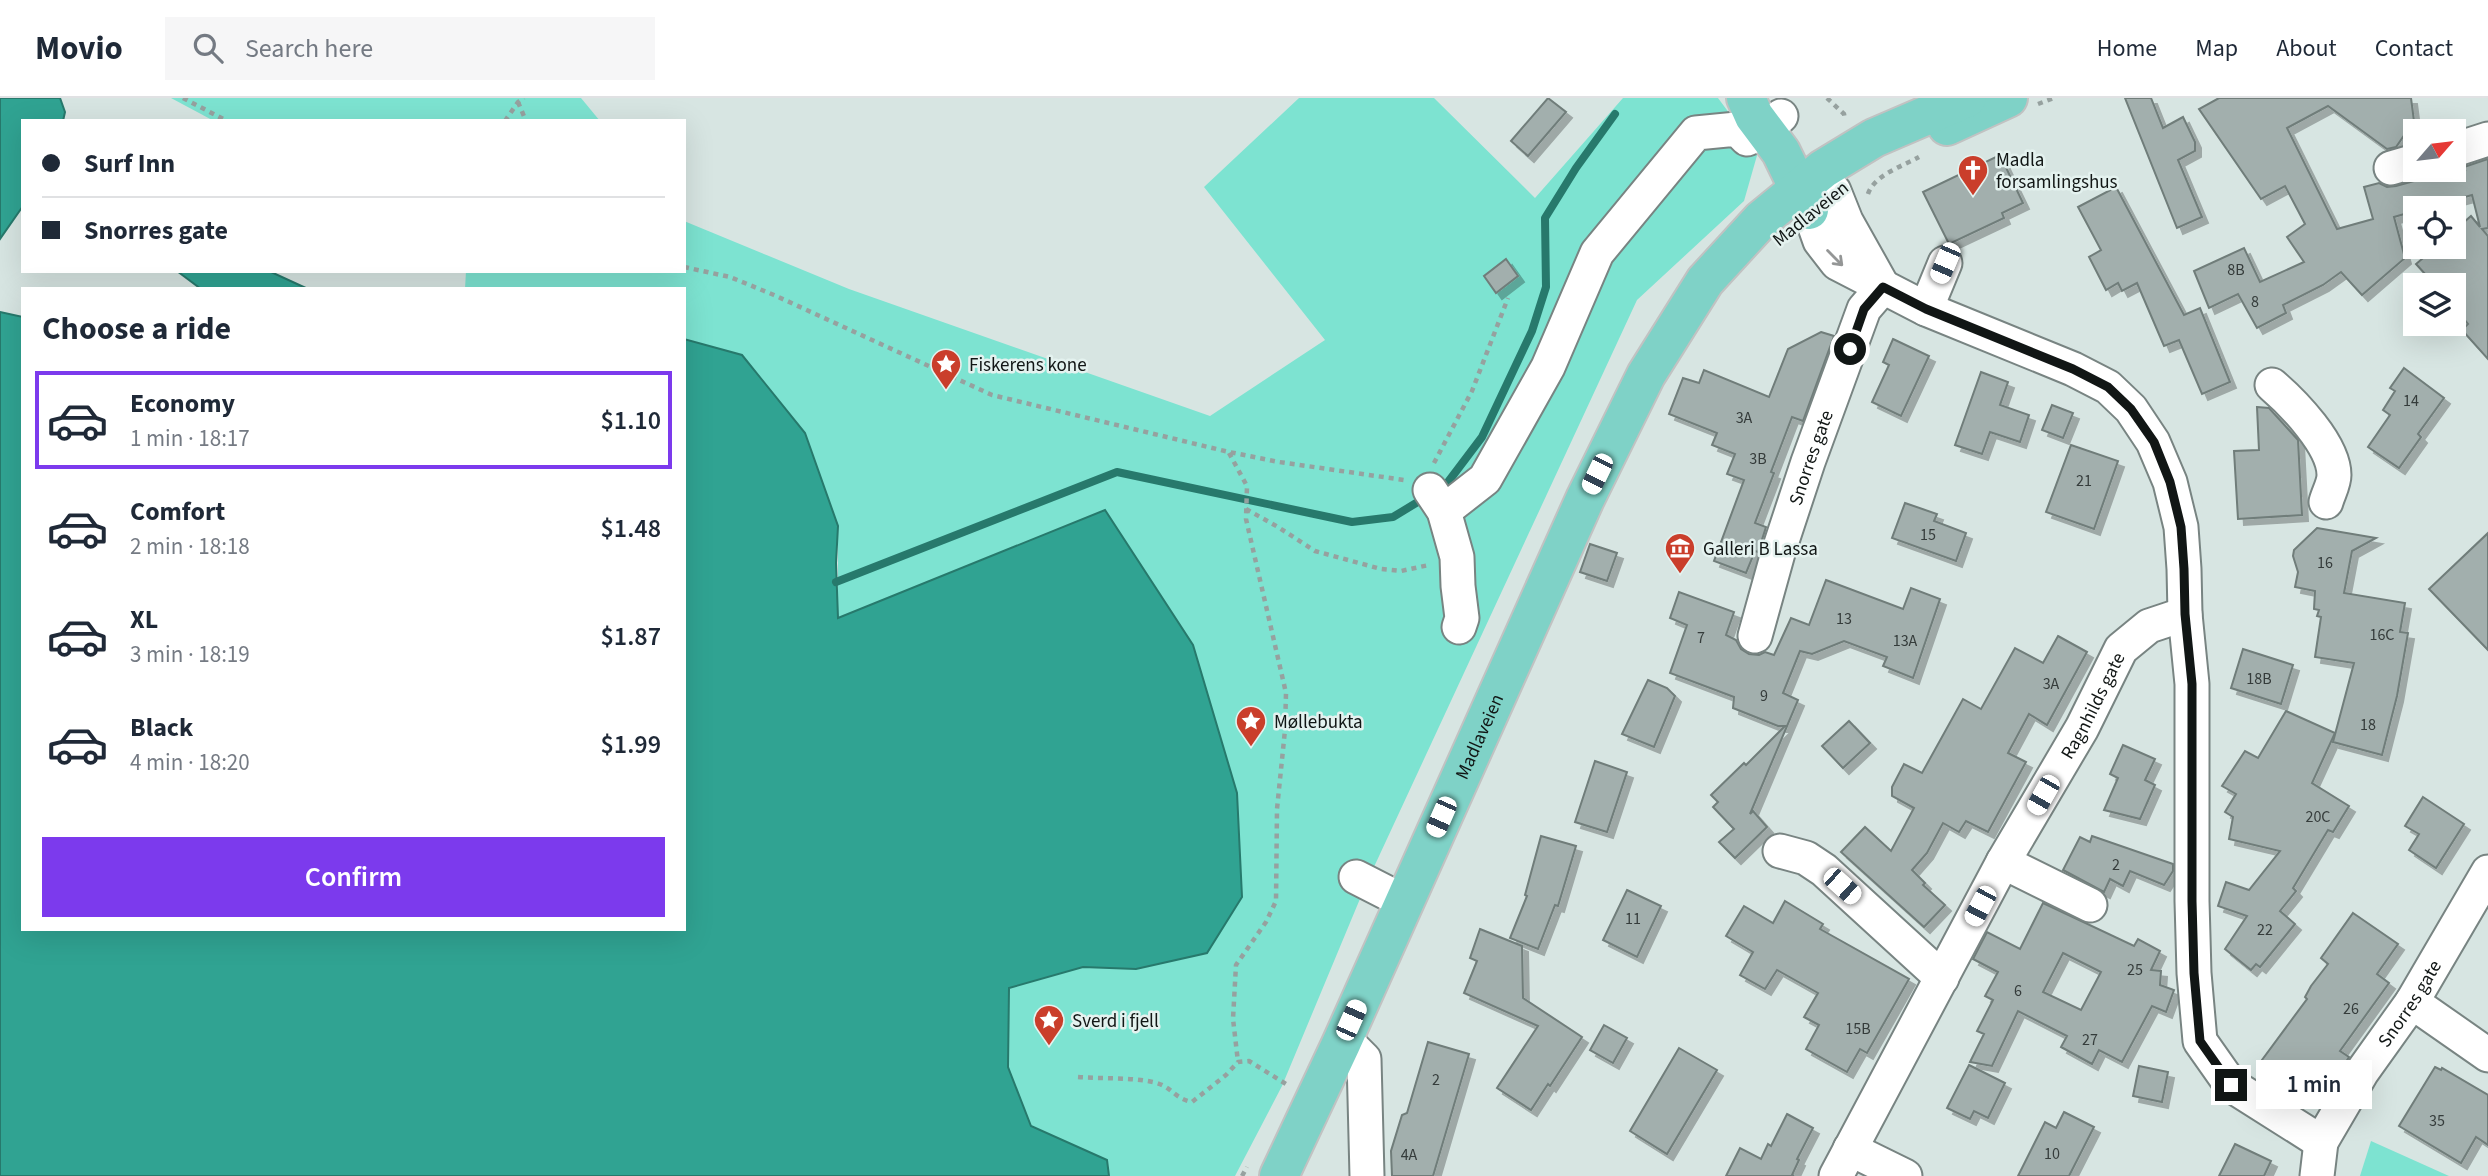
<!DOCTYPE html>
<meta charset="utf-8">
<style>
:root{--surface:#fff;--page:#f6f6f7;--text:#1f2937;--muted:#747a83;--line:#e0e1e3;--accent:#7c3aed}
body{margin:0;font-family:"Source Sans 3",sans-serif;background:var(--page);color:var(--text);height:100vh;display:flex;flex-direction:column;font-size:26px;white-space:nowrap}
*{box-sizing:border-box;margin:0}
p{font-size:23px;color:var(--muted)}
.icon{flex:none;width:38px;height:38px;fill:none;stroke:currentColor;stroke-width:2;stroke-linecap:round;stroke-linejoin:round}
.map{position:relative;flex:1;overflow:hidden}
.drawer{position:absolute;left:21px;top:189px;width:665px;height:644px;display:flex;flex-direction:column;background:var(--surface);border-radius:0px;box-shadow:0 7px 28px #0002}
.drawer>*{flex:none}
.guide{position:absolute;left:21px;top:21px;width:665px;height:154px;border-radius:0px;box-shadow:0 7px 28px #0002;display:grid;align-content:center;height:154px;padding:0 21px;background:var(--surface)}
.needle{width:46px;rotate:62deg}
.controls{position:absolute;left:2403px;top:21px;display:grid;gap:14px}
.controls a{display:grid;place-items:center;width:63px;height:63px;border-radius:0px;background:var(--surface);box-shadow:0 7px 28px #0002;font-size:35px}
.end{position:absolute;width:32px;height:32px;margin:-16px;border:9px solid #111615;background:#fff;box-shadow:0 0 0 4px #fff}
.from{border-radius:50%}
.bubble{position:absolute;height:49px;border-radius:0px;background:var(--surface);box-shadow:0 7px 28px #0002;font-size:23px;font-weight:600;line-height:49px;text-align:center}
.car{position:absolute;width:21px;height:42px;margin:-21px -10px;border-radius:9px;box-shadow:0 0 5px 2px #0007;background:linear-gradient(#fff 24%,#345 0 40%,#fff 0 76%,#345 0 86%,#fff 0)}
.guide b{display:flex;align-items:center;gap:24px;height:66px;font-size:26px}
.guide b+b{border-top:2px solid var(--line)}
.guide i{width:18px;height:18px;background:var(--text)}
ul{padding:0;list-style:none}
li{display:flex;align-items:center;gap:21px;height:98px;margin:0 14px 10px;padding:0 7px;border:4px solid transparent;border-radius:0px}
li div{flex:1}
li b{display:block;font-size:26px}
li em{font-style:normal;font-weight:600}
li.on{border-color:var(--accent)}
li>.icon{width:63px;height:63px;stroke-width:1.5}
h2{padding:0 21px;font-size:32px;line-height:84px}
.button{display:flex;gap:14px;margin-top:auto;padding:14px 21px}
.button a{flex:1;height:80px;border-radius:0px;background:var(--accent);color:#fff;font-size:28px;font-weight:600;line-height:80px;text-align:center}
header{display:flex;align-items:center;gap:42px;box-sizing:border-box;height:98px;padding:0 35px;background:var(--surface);border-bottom:2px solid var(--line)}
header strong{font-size:33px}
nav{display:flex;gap:38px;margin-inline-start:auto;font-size:24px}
.search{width:490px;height:63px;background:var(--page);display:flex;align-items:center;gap:18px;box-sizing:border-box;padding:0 24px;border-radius:0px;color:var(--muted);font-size:26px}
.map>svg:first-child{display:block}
.green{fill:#7de3d1}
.water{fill:#30a392;stroke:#27796c;stroke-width:2}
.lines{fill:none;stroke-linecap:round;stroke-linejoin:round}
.stream{stroke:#27796c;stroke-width:8}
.building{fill:#a2afad;stroke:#707d7a;stroke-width:2;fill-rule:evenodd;filter:url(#shadow)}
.minor-casing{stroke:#788482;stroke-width:37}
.major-casing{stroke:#c1c2c2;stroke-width:42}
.path{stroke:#96a19f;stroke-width:4.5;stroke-dasharray:5 5;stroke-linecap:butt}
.minor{stroke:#fff;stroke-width:33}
.major{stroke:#7fd2c7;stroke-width:38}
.oneway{stroke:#949696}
.route{stroke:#111615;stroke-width:9}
.labels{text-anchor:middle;stroke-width:5;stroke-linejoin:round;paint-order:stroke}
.number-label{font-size:16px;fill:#353c3b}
.poi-label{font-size:19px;fill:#111615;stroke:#e4f2ef;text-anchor:start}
.street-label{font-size:19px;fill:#111615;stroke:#e4f2ef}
</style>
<header>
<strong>Movio</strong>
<div class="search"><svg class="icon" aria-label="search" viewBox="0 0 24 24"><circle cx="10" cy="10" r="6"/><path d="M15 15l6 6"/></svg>Search here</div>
<nav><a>Home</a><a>Map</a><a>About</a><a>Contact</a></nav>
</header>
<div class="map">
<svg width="2488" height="1078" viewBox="0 0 2488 1078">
<defs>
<filter id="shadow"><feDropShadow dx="6" dy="6" stdDeviation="0" flood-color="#0004"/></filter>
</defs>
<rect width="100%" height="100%" fill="#d7e5e2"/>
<g class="green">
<polygon points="171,0 581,0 600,23 214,23"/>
<polygon points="1299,0 1434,0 1535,100 1623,0 1718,0 1758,54 1744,103 1637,202 1367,784 1282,988 1235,1078 1109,1078 1107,1062 1031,1029 1008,969 1009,890 1083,869 1136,871 1105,413 838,520 838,428 742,257 684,241 684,191 465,191 466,173 684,173 684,123 849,191 1210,318 1325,242 1204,89"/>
<polygon points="2371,1043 2449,1078 2360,1078"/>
</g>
<g class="water">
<polygon points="0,0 60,0 65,14 63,23 23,23 23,108 0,141"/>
<polygon points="177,173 269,173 308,191 201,191"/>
<polygon points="0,214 23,219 23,831 684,831 684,241 742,257 805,335 838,428 836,465 838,520 1105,412 1193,547 1237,695 1242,799 1207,855 1136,871 1083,869 1009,890 1008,969 1031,1028 1107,1062 1109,1078 0,1078"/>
</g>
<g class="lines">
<g class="stream">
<polyline points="1438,392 1445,388 1482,339 1532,233 1546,189 1545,120 1576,70 1615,16"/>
<polyline points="836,484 1117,374 1352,424 1393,419 1426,399"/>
</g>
</g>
<g class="building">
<polygon points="1548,0 1566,14 1528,58 1511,43"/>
<polygon points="2125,0 2151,0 2163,30 2183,19 2195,44 2195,53 2178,62 2202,119 2177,130"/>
<polygon points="2219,0 2411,0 2414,23 2396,49 2387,51 2328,8 2287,30 2337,131 2373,121 2364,89 2379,85 2387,89 2396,88 2421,81 2432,72 2465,72 2464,69 2488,61 2488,130 2482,131 2488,138 2488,261 2462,232 2468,226 2454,209 2454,187 2435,187 2416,166 2436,149 2454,149 2454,133 2471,118 2480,129 2472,97 2425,110 2415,110 2415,113 2394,119 2405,160 2362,197 2341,174 2323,187 2283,207 2286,215 2257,230 2238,196 2209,210 2194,173 2244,150 2260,184 2304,164 2287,139 2305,126 2285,88 2261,101 2199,11"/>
<polygon points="2000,57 2023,105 2002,115 2004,120 1949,146 1923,94"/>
<polygon points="2116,89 2184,217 2200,210 2230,284 2202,296 2179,242 2164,248 2137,185 2122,193 2118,185 2106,192 2089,159 2101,152 2078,109"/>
<polygon points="1506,161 1518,178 1496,195 1484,178"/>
<polygon points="1821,234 1834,238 1803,323 1792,319 1771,374 1774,375 1755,425 1766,429 1758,454 1755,453 1746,475 1714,463 1744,382 1727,376 1735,356 1712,347 1717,335 1669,316 1683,280 1699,285 1704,272 1769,299 1788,251"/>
<polygon points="1893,241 1929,258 1901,318 1872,304 1889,267 1883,264"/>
<polygon points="2404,270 2444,300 2418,336 2421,339 2399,370 2368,349 2390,317 2383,312 2395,293 2390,290"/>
<polygon points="1981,274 2008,284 2000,307 2029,317 2020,344 1990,334 1982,356 1955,347"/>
<polygon points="2052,307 2073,315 2063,340 2042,332"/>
<polygon points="2257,309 2269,310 2298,342 2302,417 2238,421 2234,353 2259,352"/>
<polygon points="2071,347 2118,363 2094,431 2046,414"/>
<polygon points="1905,405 1937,416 1934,423 1966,435 1956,463 1892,440"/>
<polygon points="2317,430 2376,440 2352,453 2344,495 2405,505 2400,534 2408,535 2397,598 2382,657 2333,644 2354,565 2315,559 2321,519 2317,518 2319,512 2314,511 2315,493 2295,489 2298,474 2293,458 2294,452"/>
<polygon points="2488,435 2488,552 2429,491"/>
<polygon points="1590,446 1617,455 1607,483 1580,474"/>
<polygon points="1826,482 1903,511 1911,490 1940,501 1913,580 1883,568 1887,559 1844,543 1812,556 1800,553 1783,595 1798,602 1750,716 1753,713 1767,729 1735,760 1719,744 1734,731 1713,709 1718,704 1711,697 1744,665 1746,667 1785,628 1778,628 1733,610 1734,599 1670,575 1687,527 1670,520 1679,494 1734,514 1726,537 1736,542 1741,551 1749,556 1759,557 1765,554 1774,557 1791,520 1809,527"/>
<polygon points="2058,538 2087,554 2047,627 2029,616 2008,655 2026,664 1988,734 1966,723 1959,734 1943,725 1927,755 1912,772 1925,785 1923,787 1945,807 1924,829 1841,754 1865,729 1891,753 1914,710 1892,698 1892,689 1904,666 1922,675 1963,601 1981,611 2015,550 2043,565"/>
<polygon points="2243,551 2293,567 2281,606 2231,590"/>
<polygon points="1648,582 1667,590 1675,598 1654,649 1622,636"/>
<polygon points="2286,613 2335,635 2312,685 2349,708 2333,734 2328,732 2293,790 2296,793 2280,813 2295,826 2260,869 2256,866 2251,872 2225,851 2247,818 2218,808 2226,784 2249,792 2280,753 2229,741 2233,719 2225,714 2236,696 2222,688 2245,653 2258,660"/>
<polygon points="1849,623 1870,645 1843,670 1822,648"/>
<polygon points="2123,647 2155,661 2145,682 2155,687 2140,721 2104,712 2118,680 2110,676"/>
<polygon points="1595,663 1627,674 1607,734 1575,724"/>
<polygon points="2423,699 2464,726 2436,770 2409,752 2419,736 2405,728"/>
<polygon points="1541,738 1576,748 1558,808 1555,807 1538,851 1510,840 1527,798 1525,797"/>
<polygon points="2092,738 2173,766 2173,773 2164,787 2130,773 2123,788 2110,781 2104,794 2063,772 2080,739 2090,744"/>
<polygon points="1627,792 1661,808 1637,859 1603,842"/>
<polygon points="1785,803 1823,826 1820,831 1909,881 1867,955 1860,951 1847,974 1806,951 1819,927 1804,919 1818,895 1777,872 1765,891 1740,877 1753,854 1726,838 1744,808 1773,825"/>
<path d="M2043 805 2134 848 2138 841 2160 853 2151 872 2161 873 2160 887 2174 892 2166 914 2152 908 2122 964 2099 952 2092 966 2061 949 2067 938 2018 913 1992 968 1970 964 1984 936 1977 933 1993 902 1985 898 1998 874 1973 861 1987 834 2020 851ZM2063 855 2101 874 2081 912 2043 894Z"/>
<polygon points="2353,815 2398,846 2377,876 2389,885 2340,953 2349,959 2333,985 2323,978 2307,1001 2259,966 2307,901 2305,899 2311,888 2328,866 2321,860"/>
<polygon points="1480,831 1522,848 1523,900 1582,939 1550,988 1548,986 1531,1012 1497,990 1538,928 1464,895 1477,863 1470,860"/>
<polygon points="1604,927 1627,940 1613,965 1590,952"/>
<polygon points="1428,944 1469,956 1433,1078 1392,1078 1391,1053 1402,1017 1407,1015"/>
<polygon points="1679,950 1717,972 1667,1056 1630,1033"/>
<polygon points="1969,967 2005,985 1988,1020 1974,1013 1970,1021 1947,1010"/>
<polygon points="2139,968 2168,974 2162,1004 2133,998"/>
<polygon points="2435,969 2441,972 2442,970 2488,997 2488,1047 2476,1039 2461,1065 2399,1028"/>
<polygon points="2064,1014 2094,1029 2069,1078 2018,1078 2045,1024 2056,1030"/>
<polygon points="1787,1016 1813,1030 1797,1061 1799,1062 1792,1077 1794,1078 1726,1078 1740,1050 1761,1061 1768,1046 1771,1048"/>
<polygon points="2235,1046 2271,1063 2264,1078 2219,1078"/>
</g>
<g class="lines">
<g class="minor-casing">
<g id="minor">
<polyline points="2454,52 2488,41"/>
<polyline points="2391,70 2415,63"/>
<polyline points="1834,93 1846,123 1883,189"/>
<path id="s1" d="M1809 112 1820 143 1837 165 1926 211 2073 271 2108 289 2131 311 2153 344 2170 384 2181 429 2184 471 2185 516 2192 586V803L2194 875 2200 943 2231 987 2321 1044 2362 974 2412 904 2488 774"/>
<polyline points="1926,211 1945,165"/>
<path d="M2272 287C2293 305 2334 347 2334 377 2334 386 2328 396 2326 404"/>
<polyline points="1430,392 1444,413 1457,459 1458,488 1462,520 1459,529"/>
<polyline points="1444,413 1485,381 1548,269 1597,155 1696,35 1737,31 1747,41 1766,32 1781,18"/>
<path id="s2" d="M1755 538 1778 455 1808 364 1864 211 1883 189"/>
<polyline points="1780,753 1806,760 1824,772 1942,880"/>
<polyline points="2003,764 2090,807"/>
<polyline points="1356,779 1403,803"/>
<polyline points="2412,904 2488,957"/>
<polyline points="1341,946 1354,951 1364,961 1367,1078"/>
<polyline points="1850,1051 1905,1078"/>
<path id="s3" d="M1836 1078 2003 764 2082 630 2121 551 2149 528 2185 516"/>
<polyline points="2317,1078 2321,1044"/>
</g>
</g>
<g class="major-casing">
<g id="major">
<polyline points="1746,0 1754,18 1781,54 1809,112"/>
<polyline points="1947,28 2008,0"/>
<path id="s4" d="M1279 1078 1341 946 1585 401 1646 277 1705 183 1761 122 1823 71 1874 40 1967 0"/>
</g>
</g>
<g class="path">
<polyline points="183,0 227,23"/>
<polyline points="1827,0 1844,16 1845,21"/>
<polyline points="518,4 526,23"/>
<polyline points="2038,6 2054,0"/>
<polyline points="505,23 518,4 524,0"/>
<path d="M1868 96C1874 77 1903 68 1919 59"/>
<polyline points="684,169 730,179 774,197 992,297 1229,354 1279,364 1404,382"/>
<polyline points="1229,355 1247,388 1246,421 1286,595 1285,632 1277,711 1276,803 1266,824 1236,867 1233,921 1238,964"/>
<polyline points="1434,365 1472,293 1508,200"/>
<polyline points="1246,411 1278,429 1315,453 1381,471 1401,473 1429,467"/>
<path d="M1078 979C1103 981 1129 979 1153 984 1172 988 1173 1000 1192 1004L1226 977 1238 964 1249 963 1286 986"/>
<polyline points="1242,1078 1247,1069"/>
</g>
<use href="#minor" class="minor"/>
<use href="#major" class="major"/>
</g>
<defs><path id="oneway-shaft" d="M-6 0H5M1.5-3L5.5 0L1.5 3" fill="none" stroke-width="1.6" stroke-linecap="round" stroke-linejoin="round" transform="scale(1.75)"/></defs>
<use class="oneway" href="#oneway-shaft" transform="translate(1835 160) rotate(45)"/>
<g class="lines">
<polyline class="route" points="1850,251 1864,211 1883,189 1926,211 2073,271 2108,289 2131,311 2154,344 2170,384 2181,429 2184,471 2185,516 2192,586 2192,803 2194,875 2200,943 2231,987"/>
</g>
<defs>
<g id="church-pin" transform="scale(1.575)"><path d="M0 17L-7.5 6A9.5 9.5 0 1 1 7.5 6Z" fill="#ca3e2b" stroke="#e4f2ef"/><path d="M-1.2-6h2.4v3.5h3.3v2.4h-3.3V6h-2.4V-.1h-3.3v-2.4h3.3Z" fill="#fff"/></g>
<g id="sight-pin" transform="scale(1.575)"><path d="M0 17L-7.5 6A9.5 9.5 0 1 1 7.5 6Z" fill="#ca3e2b" stroke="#e4f2ef"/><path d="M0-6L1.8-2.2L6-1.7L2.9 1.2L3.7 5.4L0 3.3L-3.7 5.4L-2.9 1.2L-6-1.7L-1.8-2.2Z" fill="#fff"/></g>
<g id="museum-pin" transform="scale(1.575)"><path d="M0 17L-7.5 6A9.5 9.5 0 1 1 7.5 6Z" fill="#ca3e2b" stroke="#e4f2ef"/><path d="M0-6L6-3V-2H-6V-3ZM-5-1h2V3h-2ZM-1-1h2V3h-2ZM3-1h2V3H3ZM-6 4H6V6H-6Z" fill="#fff"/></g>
</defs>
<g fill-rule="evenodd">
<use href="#church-pin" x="1973" y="72"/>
<use href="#sight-pin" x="946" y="266"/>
<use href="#museum-pin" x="1680" y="450"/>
<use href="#sight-pin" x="1251" y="623"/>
<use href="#sight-pin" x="1049" y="922"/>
</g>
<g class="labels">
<g class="number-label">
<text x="2236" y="177">8B</text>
<text x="2255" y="209">8</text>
<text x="2411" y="308">14</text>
<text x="1744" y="325">3A</text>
<text x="1758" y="366">3B</text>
<text x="2084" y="388">21</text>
<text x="1928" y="442">15</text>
<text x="2325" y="470">16</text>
<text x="1844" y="526">13</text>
<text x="2382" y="542">16C</text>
<text x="1701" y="545">7</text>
<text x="1905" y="548">13A</text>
<text x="2259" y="586">18B</text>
<text x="2051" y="591">3A</text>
<text x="1764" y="603">9</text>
<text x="2368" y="632">18</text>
<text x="2318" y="724">20C</text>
<text x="2116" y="772">2</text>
<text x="1633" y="826">11</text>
<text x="2265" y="837">22</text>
<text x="2135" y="877">25</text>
<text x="2018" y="898">6</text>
<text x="2351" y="916">26</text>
<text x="1858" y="936">15B</text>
<text x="2090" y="947">27</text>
<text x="1436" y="987">2</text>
<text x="2437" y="1028">35</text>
<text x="2052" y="1061">10</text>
<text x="1409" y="1062">4A</text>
</g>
<g class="poi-label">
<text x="1996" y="68">Madla<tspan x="1996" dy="22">forsamlingshus</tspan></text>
<text x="969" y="273">Fiskerens kone</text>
<text x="1703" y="457">Galleri B Lassa</text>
<text x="1274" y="630">Møllebukta</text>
<text x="1072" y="929">Sverd i fjell</text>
</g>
<g class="street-label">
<text transform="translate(1810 115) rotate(-39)" y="7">Madlaveien</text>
<text dy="7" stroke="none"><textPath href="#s2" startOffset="187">Snorres gate</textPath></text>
<text dy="7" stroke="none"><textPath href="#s3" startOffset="536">Ragnhilds gate</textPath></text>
<text dy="7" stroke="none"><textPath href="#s4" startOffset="483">Madlaveien</textPath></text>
<text dy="7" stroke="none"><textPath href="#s1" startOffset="1360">Snorres gate</textPath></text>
</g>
</g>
</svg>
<div class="controls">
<a><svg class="needle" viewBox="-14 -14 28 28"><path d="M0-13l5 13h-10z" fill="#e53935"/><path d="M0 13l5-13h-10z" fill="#747a83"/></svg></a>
<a><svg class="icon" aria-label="locate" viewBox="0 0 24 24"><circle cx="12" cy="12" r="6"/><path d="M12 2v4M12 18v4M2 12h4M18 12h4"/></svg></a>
<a><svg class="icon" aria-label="layers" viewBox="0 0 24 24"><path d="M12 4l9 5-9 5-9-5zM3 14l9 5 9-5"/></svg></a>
</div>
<i class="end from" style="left:1850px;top:251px"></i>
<i class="end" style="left:2231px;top:987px"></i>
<div class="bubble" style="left:2256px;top:962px;width:116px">1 min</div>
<i class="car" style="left:1945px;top:165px;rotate:203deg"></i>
<i class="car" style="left:1597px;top:376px;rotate:206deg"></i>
<i class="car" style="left:2043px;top:697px;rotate:210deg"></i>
<i class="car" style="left:1441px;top:719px;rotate:204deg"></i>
<i class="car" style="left:1842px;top:788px;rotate:132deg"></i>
<i class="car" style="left:1980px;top:808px;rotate:208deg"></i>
<i class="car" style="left:1351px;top:922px;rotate:24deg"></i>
<div class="guide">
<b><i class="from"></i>Surf Inn</b>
<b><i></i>Snorres gate</b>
</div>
<section class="drawer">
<h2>Choose a ride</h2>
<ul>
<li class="on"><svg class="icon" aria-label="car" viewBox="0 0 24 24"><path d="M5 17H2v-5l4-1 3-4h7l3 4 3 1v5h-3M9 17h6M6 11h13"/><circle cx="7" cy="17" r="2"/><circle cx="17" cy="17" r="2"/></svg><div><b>Economy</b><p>1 min · 18:17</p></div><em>$1.10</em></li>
<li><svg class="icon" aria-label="car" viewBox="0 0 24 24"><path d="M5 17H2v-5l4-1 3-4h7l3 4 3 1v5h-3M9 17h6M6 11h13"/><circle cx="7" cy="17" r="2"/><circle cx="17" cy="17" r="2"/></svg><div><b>Comfort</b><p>2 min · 18:18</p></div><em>$1.48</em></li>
<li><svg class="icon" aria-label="car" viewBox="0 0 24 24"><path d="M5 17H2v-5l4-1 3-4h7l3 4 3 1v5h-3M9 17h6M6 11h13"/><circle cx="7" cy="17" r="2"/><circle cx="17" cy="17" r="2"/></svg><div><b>XL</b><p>3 min · 18:19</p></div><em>$1.87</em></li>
<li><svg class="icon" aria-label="car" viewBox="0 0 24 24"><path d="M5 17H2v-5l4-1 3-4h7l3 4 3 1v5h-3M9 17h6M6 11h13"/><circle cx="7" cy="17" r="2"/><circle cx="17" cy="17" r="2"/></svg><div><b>Black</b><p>4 min · 18:20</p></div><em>$1.99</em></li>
</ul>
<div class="button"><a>Confirm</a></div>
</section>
</div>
